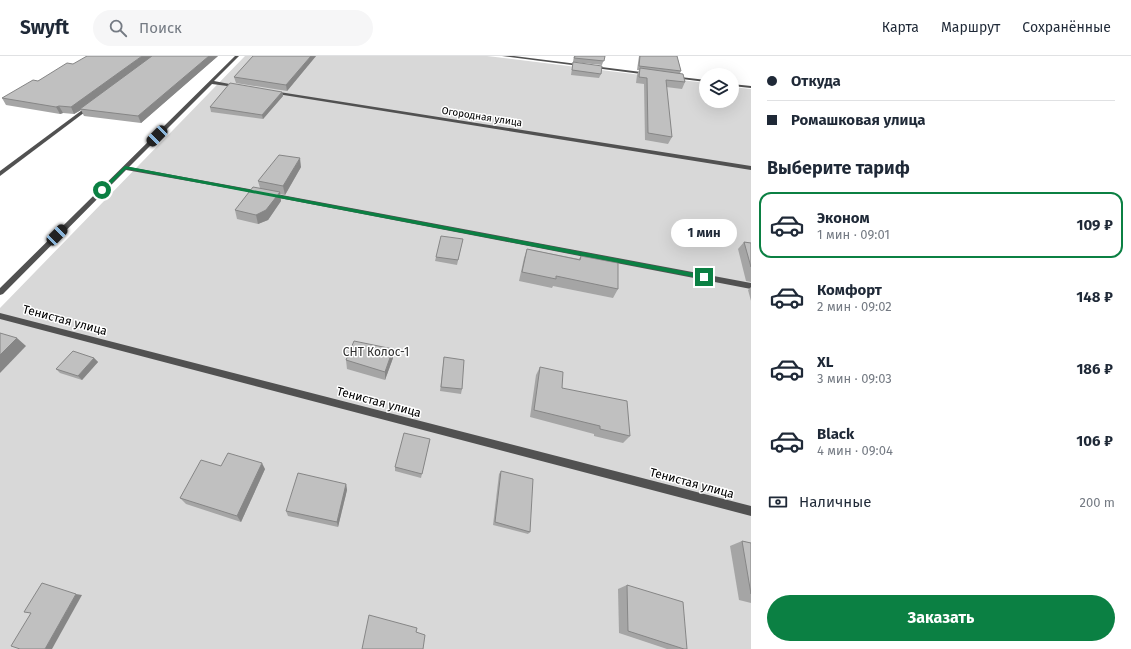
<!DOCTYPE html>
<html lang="ru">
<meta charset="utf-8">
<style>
:root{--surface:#fff;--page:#f6f6f7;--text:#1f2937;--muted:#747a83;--line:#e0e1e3;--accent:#0b8043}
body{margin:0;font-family:"Fira Sans",sans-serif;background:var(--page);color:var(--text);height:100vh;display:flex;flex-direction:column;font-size:15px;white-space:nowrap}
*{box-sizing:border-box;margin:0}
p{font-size:13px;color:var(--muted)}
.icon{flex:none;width:22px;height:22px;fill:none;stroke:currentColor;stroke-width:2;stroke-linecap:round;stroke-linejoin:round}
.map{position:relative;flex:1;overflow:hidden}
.sheet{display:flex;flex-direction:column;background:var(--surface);width:380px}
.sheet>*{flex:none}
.hud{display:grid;align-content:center;height:88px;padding:0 16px;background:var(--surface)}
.fabs{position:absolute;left:699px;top:12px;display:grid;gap:8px}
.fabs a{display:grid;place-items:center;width:40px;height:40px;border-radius:50%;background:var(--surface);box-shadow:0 4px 16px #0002;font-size:20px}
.end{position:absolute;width:18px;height:18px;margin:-9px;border:5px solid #0b8043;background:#fff;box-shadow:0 0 0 2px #fff}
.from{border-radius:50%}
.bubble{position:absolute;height:28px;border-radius:14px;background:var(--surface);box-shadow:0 4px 16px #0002;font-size:13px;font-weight:700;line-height:28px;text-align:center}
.car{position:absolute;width:12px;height:24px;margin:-12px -6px;border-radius:5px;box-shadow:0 0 3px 1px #0007;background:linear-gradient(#222 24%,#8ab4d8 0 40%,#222 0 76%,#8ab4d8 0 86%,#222 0)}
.hud b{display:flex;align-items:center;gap:14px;height:38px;font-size:15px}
.hud b+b{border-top:1px solid var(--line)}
.hud i{width:10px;height:10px;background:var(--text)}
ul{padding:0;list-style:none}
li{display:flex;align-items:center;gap:12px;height:66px;margin:0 8px 6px;padding:0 8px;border:2px solid transparent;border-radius:12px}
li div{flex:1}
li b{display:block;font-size:15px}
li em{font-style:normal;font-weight:700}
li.current{border-color:var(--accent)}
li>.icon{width:36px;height:36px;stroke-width:1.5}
h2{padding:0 16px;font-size:18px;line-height:48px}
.pay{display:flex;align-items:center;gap:10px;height:44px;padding:0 16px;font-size:15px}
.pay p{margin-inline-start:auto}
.primary-button{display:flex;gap:8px;margin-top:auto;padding:8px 16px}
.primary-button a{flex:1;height:46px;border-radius:24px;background:var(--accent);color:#fff;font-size:16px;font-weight:700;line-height:46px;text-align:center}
header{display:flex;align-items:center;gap:24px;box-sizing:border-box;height:56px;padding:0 20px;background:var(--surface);border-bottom:1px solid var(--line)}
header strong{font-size:19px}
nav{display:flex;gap:22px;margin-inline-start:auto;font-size:14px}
.search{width:280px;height:36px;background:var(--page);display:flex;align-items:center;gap:10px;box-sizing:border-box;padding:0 14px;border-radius:22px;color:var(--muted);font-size:15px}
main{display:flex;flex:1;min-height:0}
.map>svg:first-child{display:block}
.green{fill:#d8d8d8}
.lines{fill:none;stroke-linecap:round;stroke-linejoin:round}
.street{fill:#515151;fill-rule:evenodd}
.wall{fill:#a5a5a5}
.shaded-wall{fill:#868686}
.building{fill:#c0c0c0;stroke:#868686}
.route{fill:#0b8043}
.labels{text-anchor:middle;stroke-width:3;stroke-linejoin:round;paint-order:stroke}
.far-street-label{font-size:10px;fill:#000;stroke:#fff}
.street-label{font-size:12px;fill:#000;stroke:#fff}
.park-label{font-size:12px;fill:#2f2f2f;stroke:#fff}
</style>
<header>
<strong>Swyft</strong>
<div class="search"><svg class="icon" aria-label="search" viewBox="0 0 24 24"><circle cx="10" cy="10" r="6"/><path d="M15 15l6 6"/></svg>Поиск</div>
<nav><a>Карта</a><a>Маршрут</a><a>Сохранённые</a></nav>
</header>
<main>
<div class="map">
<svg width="751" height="593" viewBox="0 0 751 593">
<rect width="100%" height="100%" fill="#fff"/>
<polygon class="green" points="245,0 487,0 706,27 706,45 732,45 732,31 751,33 751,593 0,593 0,252"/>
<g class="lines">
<g class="street">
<polygon points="235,0 239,0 214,25 240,30 242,30 242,32 212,28 129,111 260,135 262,136 262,138 126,114 3,238 0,239 0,232"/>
<polygon points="502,0 514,0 649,17 651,18 649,19"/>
<polygon points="672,20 706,24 706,26 674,22 672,22"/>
<polygon points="732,28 751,30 751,32 732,30"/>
<polygon points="273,35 751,110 751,114 271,37 271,36"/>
<polygon points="89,49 93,50 0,120 0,115"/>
<polygon points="271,137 751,227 751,233 269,140 269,138"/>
<polygon points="0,257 751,450 751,460 0,263"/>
</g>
</g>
<g class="wall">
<polygon points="218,0 141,67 84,60 81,54 74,58 63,57 60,58 6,49 2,42 73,8"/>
<polygon points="253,0 316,0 287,35 236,27 234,21"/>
<polygon points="574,0 605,0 602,9 573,6"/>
<polygon points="639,0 677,0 681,15 680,17 685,26 682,33 666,31 672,81 668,88 645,84 644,28 636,27 637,19 639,14 637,14"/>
<polygon points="573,6 601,18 599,22 571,19"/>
<polygon points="282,36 283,40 263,63 211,56 210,51"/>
<polygon points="301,111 285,139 280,138 281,145 268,164 258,168 237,163 235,154 260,132 258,125"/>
<polygon points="463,183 457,209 435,205 436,201"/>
<polygon points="744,186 751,187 751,226 746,225 738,193"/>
<polygon points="527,193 579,203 581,200 618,233 613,242 553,230 552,232 519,225 524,202"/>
<polygon points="751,231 751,245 748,234"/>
<polygon points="393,293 393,302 385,324 347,313 346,304"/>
<polygon points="444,301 462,333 461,338 440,335"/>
<polygon points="94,302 98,306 82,324 60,317 56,313"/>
<polygon points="540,311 562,332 630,380 623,387 594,380 594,378 530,361 536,319"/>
<polygon points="430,383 421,422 395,415 395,411"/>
<polygon points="221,410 265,413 241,466 186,448 180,442"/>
<polygon points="501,415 530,476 528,478 493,469 499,418"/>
<polygon points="346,428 347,434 338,471 288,460 286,455"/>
<polygon points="742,485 751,487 751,547 739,544 730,490"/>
<polygon points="627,529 687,593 667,593 619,577 618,533"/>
</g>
<g class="shaded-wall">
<polygon points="142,0 153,0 80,53 81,54 74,58 71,51"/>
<polygon points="209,0 218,0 141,67 138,60"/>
<polygon points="311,0 316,0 287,35 286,29"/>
<polygon points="282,36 283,40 263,63 262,59"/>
<polygon points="59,50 63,57 60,58 56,51"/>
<polygon points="300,102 301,111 285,139 283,130"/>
<polygon points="280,136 281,145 268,164 258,168 256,159"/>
<polygon points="17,282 26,290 0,317 0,299"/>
<polygon points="393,293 393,302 385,324 385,316"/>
<polygon points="94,302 98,306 82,324 78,320"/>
<polygon points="262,407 265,413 241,466 237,460"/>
<polygon points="346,428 347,434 338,471 337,466"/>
<polygon points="76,538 82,539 52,593 45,593"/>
</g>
<g class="building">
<polygon points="87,0 142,0 71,51 59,50 56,51 2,42 33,24 38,25 67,7 73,8"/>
<polygon points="152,0 209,0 138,60 80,53"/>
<polygon points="253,0 311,0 286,29 234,21"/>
<polygon points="575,0 605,0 604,5 574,2"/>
<polygon points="640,0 677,0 681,15 639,10"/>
<polygon points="573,6 602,10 601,18 572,14"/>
<polygon points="640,12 683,18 685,26 666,24 672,81 648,77 647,22 639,21"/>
<polygon points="230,27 282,36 262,59 210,51"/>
<polygon points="279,99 300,102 283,130 258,125"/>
<polygon points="253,131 280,136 266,154 256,159 235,154"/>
<polygon points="441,180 463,183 458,204 436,201"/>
<polygon points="744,186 751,187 751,211"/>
<polygon points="527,193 580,204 581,200 618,207 618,233 556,220 556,223 522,216"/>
<polygon points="0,277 17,282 0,299"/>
<polygon points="354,285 393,293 385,316 346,304"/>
<polygon points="73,295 94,302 78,320 56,313"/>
<polygon points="444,301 464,304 462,333 441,331"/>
<polygon points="540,311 563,316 562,332 627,345 630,380 600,373 600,370 534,354"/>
<polygon points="404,377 430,383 422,418 395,411"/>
<polygon points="228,397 262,407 237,460 180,442 201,404 221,410"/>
<polygon points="501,415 533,423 530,476 495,466"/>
<polygon points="298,417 346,428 337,466 286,455"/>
<polygon points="742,485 751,487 751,538"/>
<polygon points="42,527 76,538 45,593 20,593 11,590 31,557 24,556"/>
<polygon points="627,529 683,546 687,593 684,593 628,575"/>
<polygon points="369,559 417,572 416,576 425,579 423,593 362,593"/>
</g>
<polygon class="route" points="125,110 704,219 707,221 704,223 126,113 104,135 101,135 101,133"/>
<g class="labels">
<g class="far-street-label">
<text transform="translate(482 60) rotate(9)" y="4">Огородная улица</text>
</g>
<g class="street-label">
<text transform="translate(65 264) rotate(15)" y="4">Тенистая улица</text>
<text transform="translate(379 346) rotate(15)" y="4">Тенистая улица</text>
<text transform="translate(692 427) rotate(15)" y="4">Тенистая улица</text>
</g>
<g class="park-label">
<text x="376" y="300">СНТ Колос-1</text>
</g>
</g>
</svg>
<div class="fabs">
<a><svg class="icon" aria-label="layers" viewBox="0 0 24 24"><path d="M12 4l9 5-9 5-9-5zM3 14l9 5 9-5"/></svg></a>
</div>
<i class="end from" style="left:102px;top:134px"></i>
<i class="end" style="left:704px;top:221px"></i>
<div class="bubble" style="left:671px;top:163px;width:66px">1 мин</div>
<i class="car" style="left:157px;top:80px;rotate:225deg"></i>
<i class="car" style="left:57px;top:179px;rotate:45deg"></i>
</div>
<section class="sheet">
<div class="hud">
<b><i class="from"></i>Откуда</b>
<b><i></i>Ромашковая улица</b>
</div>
<h2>Выберите тариф</h2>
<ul>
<li class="current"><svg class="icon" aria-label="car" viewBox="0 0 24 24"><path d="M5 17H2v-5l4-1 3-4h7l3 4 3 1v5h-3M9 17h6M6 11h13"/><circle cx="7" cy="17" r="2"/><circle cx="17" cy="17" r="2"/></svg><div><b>Эконом</b><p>1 мин · 09:01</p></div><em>109 ₽</em></li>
<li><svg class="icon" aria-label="car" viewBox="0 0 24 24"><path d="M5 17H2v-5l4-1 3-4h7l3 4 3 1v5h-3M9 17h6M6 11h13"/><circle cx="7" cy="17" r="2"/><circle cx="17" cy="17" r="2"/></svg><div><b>Комфорт</b><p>2 мин · 09:02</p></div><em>148 ₽</em></li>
<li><svg class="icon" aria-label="car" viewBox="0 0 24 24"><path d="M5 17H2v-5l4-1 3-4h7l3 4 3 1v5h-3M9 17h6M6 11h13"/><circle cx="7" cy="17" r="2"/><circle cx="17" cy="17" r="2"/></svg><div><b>XL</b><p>3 мин · 09:03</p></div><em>186 ₽</em></li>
<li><svg class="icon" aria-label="car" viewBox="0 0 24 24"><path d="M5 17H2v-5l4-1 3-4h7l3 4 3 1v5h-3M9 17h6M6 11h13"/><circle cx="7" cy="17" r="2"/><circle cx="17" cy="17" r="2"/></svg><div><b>Black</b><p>4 мин · 09:04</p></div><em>106 ₽</em></li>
</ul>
<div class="pay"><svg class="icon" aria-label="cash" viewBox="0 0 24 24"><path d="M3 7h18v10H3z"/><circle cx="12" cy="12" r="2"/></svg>Наличные<p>200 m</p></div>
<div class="primary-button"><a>Заказать</a></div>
</section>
</main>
